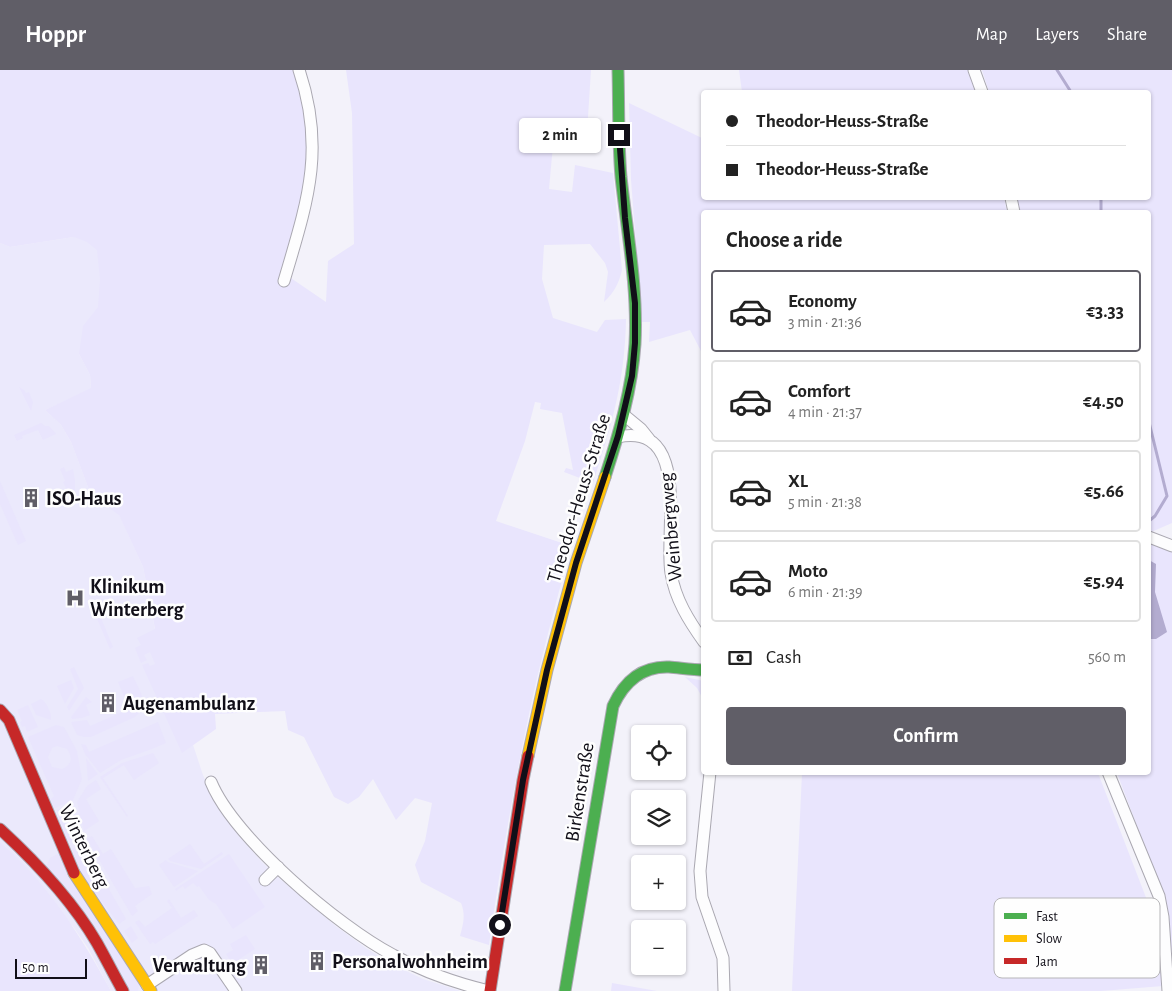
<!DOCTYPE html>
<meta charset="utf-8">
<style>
:root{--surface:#fff;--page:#f6f6f6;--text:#222;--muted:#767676;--line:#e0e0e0;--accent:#605e67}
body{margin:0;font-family:"Alegreya Sans",sans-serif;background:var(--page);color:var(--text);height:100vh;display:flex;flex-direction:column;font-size:19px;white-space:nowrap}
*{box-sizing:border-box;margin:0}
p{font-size:16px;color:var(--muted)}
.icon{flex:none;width:28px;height:28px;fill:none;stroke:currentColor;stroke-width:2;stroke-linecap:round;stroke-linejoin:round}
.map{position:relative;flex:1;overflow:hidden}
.panel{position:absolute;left:701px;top:140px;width:450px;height:565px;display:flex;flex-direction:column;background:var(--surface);border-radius:5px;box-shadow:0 1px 4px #0004}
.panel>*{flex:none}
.guide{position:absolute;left:701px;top:20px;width:450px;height:110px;border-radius:5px;box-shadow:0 1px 4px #0004;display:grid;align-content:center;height:110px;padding:0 25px;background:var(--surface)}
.fabs{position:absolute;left:631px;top:655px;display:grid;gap:10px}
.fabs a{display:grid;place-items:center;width:55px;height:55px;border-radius:5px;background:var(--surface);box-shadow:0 1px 4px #0004;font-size:25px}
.scale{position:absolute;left:15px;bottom:12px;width:72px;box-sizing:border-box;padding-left:5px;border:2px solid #110f18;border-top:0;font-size:14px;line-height:18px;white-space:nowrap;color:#110f18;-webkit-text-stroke:4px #fefefe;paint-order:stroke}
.end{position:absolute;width:22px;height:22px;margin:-11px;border:6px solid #110f18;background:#fff;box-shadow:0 0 0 2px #fff}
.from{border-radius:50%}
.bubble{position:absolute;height:35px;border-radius:5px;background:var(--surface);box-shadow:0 1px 4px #0004;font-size:16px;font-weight:700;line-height:35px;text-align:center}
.guide b{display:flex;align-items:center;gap:18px;height:48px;font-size:19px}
.guide b+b{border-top:1px solid var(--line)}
.guide i{width:12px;height:12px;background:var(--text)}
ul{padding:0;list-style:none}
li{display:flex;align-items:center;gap:15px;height:82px;margin:0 10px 8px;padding:0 15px;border:2px solid var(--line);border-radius:5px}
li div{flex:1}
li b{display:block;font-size:19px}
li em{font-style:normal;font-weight:700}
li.current{border-color:var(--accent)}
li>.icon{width:45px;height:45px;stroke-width:1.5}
h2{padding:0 25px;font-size:22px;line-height:60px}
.pay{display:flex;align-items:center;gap:12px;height:55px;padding:0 25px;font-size:19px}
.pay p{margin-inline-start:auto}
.action{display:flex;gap:10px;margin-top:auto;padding:10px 25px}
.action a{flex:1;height:58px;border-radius:5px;background:var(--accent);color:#fff;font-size:20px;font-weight:700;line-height:58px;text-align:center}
header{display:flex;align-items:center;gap:30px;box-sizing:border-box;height:70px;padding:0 25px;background:var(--accent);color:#fff}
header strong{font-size:24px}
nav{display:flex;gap:28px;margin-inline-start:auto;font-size:18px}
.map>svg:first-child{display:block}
.built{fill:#ebe9fc}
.green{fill:#e9e5fd;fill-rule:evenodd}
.water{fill:#b3acd0}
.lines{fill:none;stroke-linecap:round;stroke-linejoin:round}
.stream{stroke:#b3acd0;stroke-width:3}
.street-casing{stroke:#aaa8b1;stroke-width:13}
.fast-casing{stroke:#aaa8b1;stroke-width:13}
.slow-casing{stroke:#aaa8b1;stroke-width:13}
.jam-casing{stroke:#aaa8b1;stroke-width:13}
.street{stroke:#fdfdfe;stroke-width:11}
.fast{stroke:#4caf50;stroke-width:11}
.slow{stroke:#ffc107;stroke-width:11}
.jam{stroke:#c62828;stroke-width:11}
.route{stroke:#110f18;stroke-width:6}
.labels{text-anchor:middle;stroke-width:5;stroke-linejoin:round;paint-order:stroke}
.poi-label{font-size:20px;font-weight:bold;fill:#110f18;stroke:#fefefe;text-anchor:start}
.street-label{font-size:20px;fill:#110f18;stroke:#fefefe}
.key{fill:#fefefe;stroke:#b7b6b9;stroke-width:1}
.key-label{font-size:14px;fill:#110f18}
</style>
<header>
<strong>Hoppr</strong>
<nav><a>Map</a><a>Layers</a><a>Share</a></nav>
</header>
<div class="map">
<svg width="1172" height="921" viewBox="0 0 1172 921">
<rect width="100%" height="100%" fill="#f3f2fa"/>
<polygon class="built" points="106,158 111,209 79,284 90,305 91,319 45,340 61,355 71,372 89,420 95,428 119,444 143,497 155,560 203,705 214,730 238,765 262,792 280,809 337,857 366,878 390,893 423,909 461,921 111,921 88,878 74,858 7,778 0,772 0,173 10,177 74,167"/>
<g class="green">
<path d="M0 0H294C298 16 304 32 307 48 316 99 296 153 282 202L326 232 328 191 354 174 352 43 346 0H591L586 78 553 75 549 119 572 122 575 95 613 103 622 200C619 213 614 223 604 232L608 202 605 193 590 174 544 175 542 209 553 248 597 262 605 250 626 249C625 310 612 355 593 413L564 402 566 398 573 400 562 343 540 339 541 333 535 332 525 371 496 451 571 476C556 533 540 591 528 649 512 724 500 800 489 875L460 866C463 855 466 845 461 833L421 812 415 795 425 771 432 733 415 728 396 750 373 709 359 727 348 734 334 727 304 667 288 660 285 641 215 644 216 659 182 683 142 595 148 593 150 596 155 594 150 582 144 585 147 590 141 593 135 578 141 575 137 568 155 559 143 497 119 445 95 428 89 420 71 372 61 355 45 340 91 318 90 305 79 284 83 256 98 237 100 209 97 180 87 172 74 167 10 177 0 173Z"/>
<polygon points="739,0 969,0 976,22 742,22"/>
<polygon points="982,0 1172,0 1172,453 1149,463 1149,142 1020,142 1017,128 1149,128 1149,22 989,22"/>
<polygon points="629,33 704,69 704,128 1004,128 1007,142 704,142 704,303 701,281 690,260 649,272 650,252 642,252 631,110"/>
<polygon points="19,317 24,320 26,323 29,322 33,332 31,341"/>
<polygon points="41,353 45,356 49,356 56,364 43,370 38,360 22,366 23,368 17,371 14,365"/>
<polygon points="64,397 66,402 73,399 75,410 75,423 69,425 63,412 65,411 60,399"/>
<polygon points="0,411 26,471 18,475 0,434"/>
<polygon points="1149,475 1158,475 1172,480 1172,882 1170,877 1163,825 1117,703 1149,702"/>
<polygon points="99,543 113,577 110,579 95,544"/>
<polygon points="74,597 84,618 69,641 67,637 78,619 70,599"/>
<path d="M133 606C140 622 150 633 135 647L91 667H84L77 665 71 652 87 650 90 656 129 639 118 612Z"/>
<polygon points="685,607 704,611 704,631 697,618"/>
<polygon points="71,610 74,618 65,634 57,616"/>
<polygon points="86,627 92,632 86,635 90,645 82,648 72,649 71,647"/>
<path d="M41 629C47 632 52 644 51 650L36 645 31 634Z"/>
<polygon points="28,635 38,657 27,662 25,656 22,657 20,652 22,651 17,640"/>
<polygon points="158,652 166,673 152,679 121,690 100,703 85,684 81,674 86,675 89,682"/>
<path d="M56 655 64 657 77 681 82 709 73 730 53 739 50 730 54 726 28 667ZM57 676 67 679C73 687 72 695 62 699L52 697 48 687 52 678Z"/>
<polygon points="153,683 159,693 134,710 124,695 103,708 128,746 127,747 100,707 122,693"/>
<polygon points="86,688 98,704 88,711"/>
<polygon points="802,703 1098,703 1150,838 1157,903 1163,903 1163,916 1101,921 792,921"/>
<polygon points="96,710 101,719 86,729 99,751 84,761 77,732 87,716"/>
<polygon points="71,735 78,765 68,772 58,748 60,747 57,740"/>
<polygon points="92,766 103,784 111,779 135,818 149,816 152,824 135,836 138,841 132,846 87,769"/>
<path d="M0 772C47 813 81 866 111 921H0Z"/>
<polygon points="82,772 126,849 119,854 80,803 72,779"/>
<polygon points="190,774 204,794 222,782 223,784 201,799 170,791 168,789"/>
<polygon points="60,783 139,915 138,921 128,921 46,797 50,788"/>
<polygon points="229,784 265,837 233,859 216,834 209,830 199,816 197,817 193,813 185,819 183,816 176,821 175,819"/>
<polygon points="166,790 168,792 198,801 174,817 159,795"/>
<polygon points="169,829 181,848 194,840 198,846 155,874 153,872 150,874 135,852 139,850 145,857 172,838 167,831"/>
<polygon points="131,856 138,868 132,873 124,861"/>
<polygon points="246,865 255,879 232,894 226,884 233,880 230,874"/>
<polygon points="612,913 657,921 611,921"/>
</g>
<polygon class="water" points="1149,490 1156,494 1155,522 1167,562 1156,569 1149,569"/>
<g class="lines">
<g class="stream">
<polyline points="1057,0 1071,22"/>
<polyline points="1101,128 1101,142"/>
<polyline points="1149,352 1167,426 1155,446 1149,451"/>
</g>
<g class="street-casing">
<g id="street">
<polyline points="974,0 982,22"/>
<polyline points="1011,128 1014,142"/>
<path d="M284 211C307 133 326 80 299 0"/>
<polyline points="624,345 641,359 649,369"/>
<path d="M618 367C692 352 664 463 671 503 675 529 689 551 704 572"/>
<polyline points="1149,467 1172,476"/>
<polyline points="710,702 700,801 702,827 723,888 724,921"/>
<polyline points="1108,702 1159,826 1163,847 1168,921"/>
<path d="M211 712C234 768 339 857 393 885 424 902 455 913 489 921"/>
<polyline points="265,810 278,797"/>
<polyline points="147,915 192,885 204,880 210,883 236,921"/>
</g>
</g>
<g class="fast-casing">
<g id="fast">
<path d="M605 407C619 364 632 319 635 274 638 218 627 162 621 107 618 72 619 35 618 0"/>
<path d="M565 921 613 636C624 612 641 596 669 597 681 598 692 600 704 600"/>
</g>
</g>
<g class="slow-casing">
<g id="slow">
<polyline points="528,686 547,600 576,493 605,407"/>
<polyline points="74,803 151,921"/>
</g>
</g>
<g class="jam-casing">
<g id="jam">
<polyline points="0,640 9,650 74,803"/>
<path d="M0 759C37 793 72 830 97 873 106 889 114 905 123 921"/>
<polyline points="490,921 523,710 528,686"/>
</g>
</g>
<use href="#street" class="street"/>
<use href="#fast" class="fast"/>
<use href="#slow" class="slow"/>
<use href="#jam" class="jam"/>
</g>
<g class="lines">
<polyline class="route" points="500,855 523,710 547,600 576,493 618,366 632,306 635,273 635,233 625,148 619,65"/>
</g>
<defs>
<g id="building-bare" transform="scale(1.5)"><path d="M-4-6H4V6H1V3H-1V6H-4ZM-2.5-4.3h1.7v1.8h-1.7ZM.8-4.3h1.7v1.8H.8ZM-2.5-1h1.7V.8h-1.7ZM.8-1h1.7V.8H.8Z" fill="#605e67" stroke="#fefefe" stroke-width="2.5" paint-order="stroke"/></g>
<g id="hospital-bare" transform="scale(1.5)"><path d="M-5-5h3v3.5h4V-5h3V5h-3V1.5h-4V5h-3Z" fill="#605e67" stroke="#fefefe" stroke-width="2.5" paint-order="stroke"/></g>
</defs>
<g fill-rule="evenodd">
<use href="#building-bare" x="31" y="428"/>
<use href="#hospital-bare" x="75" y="528"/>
<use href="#building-bare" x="108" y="633"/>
<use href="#building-bare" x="317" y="891"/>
<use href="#building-bare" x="261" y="895"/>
</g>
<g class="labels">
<g class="poi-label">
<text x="46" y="435">ISO-Haus</text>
<text x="90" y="523">Klinikum<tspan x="90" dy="23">Winterberg</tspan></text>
<text x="123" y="640">Augenambulanz</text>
<text x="332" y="898">Personalwohnheim</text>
<text x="246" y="902" text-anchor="end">Verwaltung</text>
</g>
<g class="street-label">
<text transform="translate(578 428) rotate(-73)" y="7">Theodor-Heuss-Straße</text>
<text transform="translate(670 457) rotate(-95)" y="7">Weinbergweg</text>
<text transform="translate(579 722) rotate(-81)" y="7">Birkenstraße</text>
<text transform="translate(85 776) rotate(64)" y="7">Winterberg</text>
</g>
</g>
<rect x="994" y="828" width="166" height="80" rx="8" class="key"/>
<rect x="1004" y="843" width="23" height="6" fill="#4caf50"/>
<rect x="1004" y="865" width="23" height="7" fill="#ffc107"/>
<rect x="1004" y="888" width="23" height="6" fill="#c62828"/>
<g class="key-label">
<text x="1036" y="851">Fast</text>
<text x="1036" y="873">Slow</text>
<text x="1036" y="896">Jam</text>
</g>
</svg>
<div class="fabs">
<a><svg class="icon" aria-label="locate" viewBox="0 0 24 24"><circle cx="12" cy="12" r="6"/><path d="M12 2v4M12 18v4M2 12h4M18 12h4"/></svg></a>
<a><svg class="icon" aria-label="layers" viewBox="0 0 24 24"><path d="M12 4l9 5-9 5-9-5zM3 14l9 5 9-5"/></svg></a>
<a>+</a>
<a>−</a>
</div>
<div class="scale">50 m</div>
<i class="end from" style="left:500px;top:855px"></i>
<i class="end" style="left:619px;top:65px"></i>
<div class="bubble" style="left:519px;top:48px;width:82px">2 min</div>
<div class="guide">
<b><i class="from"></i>Theodor-Heuss-Straße</b>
<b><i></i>Theodor-Heuss-Straße</b>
</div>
<section class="panel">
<h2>Choose a ride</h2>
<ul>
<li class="current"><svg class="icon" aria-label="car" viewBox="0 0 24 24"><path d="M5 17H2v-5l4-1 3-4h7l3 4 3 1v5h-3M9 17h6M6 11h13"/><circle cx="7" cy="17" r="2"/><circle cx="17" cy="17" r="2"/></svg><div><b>Economy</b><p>3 min · 21:36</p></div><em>€3.33</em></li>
<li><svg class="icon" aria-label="car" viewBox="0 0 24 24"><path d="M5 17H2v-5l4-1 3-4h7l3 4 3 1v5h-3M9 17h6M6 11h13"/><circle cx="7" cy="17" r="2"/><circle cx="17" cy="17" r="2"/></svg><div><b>Comfort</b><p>4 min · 21:37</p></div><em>€4.50</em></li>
<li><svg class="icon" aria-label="car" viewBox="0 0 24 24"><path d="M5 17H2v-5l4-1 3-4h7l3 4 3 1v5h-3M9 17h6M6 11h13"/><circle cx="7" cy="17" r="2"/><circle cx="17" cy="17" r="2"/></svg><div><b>XL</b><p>5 min · 21:38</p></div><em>€5.66</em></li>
<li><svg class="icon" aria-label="car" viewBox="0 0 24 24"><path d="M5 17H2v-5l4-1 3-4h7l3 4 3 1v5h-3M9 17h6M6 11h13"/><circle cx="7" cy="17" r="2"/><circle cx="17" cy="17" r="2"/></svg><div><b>Moto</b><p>6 min · 21:39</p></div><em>€5.94</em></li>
</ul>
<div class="pay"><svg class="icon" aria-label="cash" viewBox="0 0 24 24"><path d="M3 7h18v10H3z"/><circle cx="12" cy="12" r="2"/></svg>Cash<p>560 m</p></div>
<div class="action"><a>Confirm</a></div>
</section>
</div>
